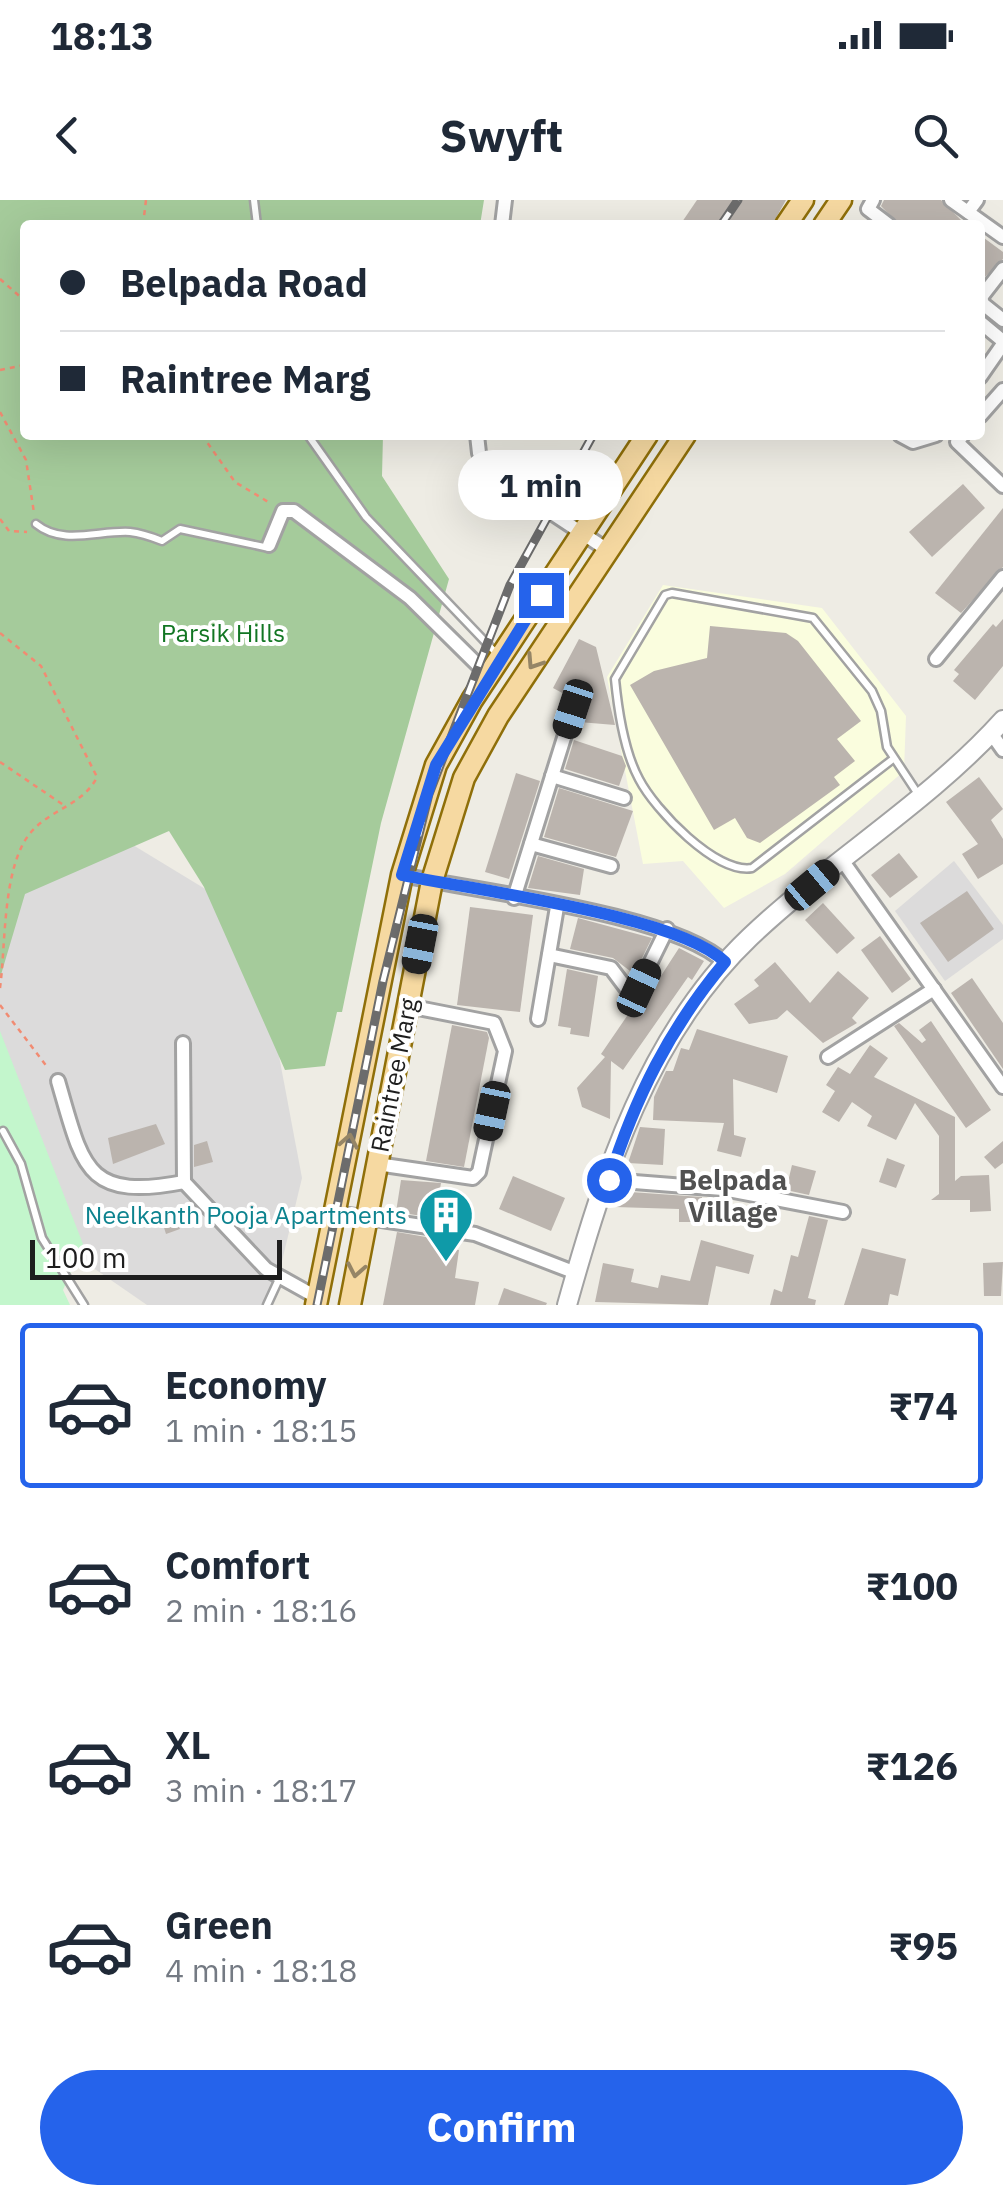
<!DOCTYPE html>
<meta charset="utf-8">
<style>
:root{--surface:#fff;--page:#f2f2f3;--text:#1f2937;--muted:#747a83;--line:#e0e1e3;--accent:#2563eb}
body{margin:0;font-family:"IBM Plex Sans",sans-serif;background:var(--page);color:var(--text);height:100vh;display:flex;flex-direction:column;font-size:38px;white-space:nowrap}
*{box-sizing:border-box;margin:0}
p{font-size:32px;color:var(--muted)}
.icon{flex:none;width:55px;height:55px;fill:none;stroke:currentColor;stroke-width:2;stroke-linecap:round;stroke-linejoin:round}
.map{position:relative;height:1105px;overflow:hidden}
.side{display:flex;flex-direction:column;background:var(--surface);flex:1}
.side>*{flex:none}
.top-card{position:absolute;left:20px;top:20px;width:965px;height:220px;border-radius:10px;box-shadow:0 10px 40px #0002;display:grid;align-content:center;height:220px;padding:0 40px;background:var(--surface)}
.scale{position:absolute;left:30px;bottom:25px;width:252px;box-sizing:border-box;padding-left:10px;border:5px solid #1e1e1e;border-top:0;font-size:28px;line-height:35px;white-space:nowrap;color:#1e1e1e;-webkit-text-stroke:8px #fff;paint-order:stroke}
.end{position:absolute;width:45px;height:45px;margin:-22px;border:12px solid #2563eb;background:#fff;box-shadow:0 0 0 5px #fff}
.from{border-radius:50%}
.bubble{position:absolute;height:70px;border-radius:35px;background:var(--surface);box-shadow:0 10px 40px #0002;font-size:32px;font-weight:700;line-height:70px;text-align:center}
.car{position:absolute;width:30px;height:60px;margin:-30px -15px;border-radius:12px;box-shadow:0 0 8px 2px #0007;background:linear-gradient(#222 24%,#8ab4d8 0 40%,#222 0 76%,#8ab4d8 0 86%,#222 0)}
.top-card b{display:flex;align-items:center;gap:35px;height:95px;font-size:38px}
.top-card b+b{border-top:2px solid var(--line)}
.top-card i{width:25px;height:25px;background:var(--text)}
ul{padding:18px 0 0;list-style:none}
li{display:flex;align-items:center;gap:30px;height:165px;margin:0 20px 15px;padding:0 20px;border:5px solid transparent;border-radius:10px}
li div{flex:1}
li b{display:block;font-size:38px}
li em{font-style:normal;font-weight:700}
li.current{border-color:var(--accent)}
li>.icon{width:90px;height:90px;stroke-width:1.5}
.cta{display:flex;gap:20px;margin-top:auto;padding:20px 40px}
.cta a{flex:1;height:115px;border-radius:60px;background:var(--accent);color:#fff;font-size:40px;font-weight:700;line-height:115px;text-align:center}
.status{display:flex;justify-content:space-between;align-items:center;height:70px;padding:0 50px;background:var(--surface);direction:ltr}
.status svg{height:28px;fill:currentColor}
header{display:flex;justify-content:space-between;align-items:center;height:130px;padding:0 40px;background:var(--surface);font-size:45px;font-weight:700}
.map>svg:first-child{display:block}
.residential{fill:#dcdbdb}
.education{fill:#fafdde}
.forest{fill:#a5cb9b}
.park{fill:#c3f6cc}
.building{fill:#bbb4ae}
.lines{fill:none;stroke-linecap:round;stroke-linejoin:round}
.service-casing{stroke:#a2a2a2;stroke-width:11}
.minor-casing{stroke:#a2a2a2;stroke-width:18}
.tertiary-casing{stroke:#a2a2a2;stroke-width:22}
.primary-casing{stroke:#8f6f09;stroke-width:25}
.path{stroke:#f18b72;stroke-width:2.5;stroke-dasharray:5 5;stroke-linecap:butt}
.service{stroke:#fff;stroke-width:6}
.minor{stroke:#fff;stroke-width:12}
.tertiary{stroke:#fff;stroke-width:18}
.primary{stroke:#f6d9a1;stroke-width:20}
.rail-casing{stroke:#6c6c6c;stroke-width:9}
.rail{stroke:#fff;stroke-width:5;stroke-dasharray:15;stroke-linecap:butt}
.oneway{stroke:#958566}
.route{stroke:#2563eb;stroke-width:12}
.labels{text-anchor:middle;stroke-width:8;stroke-linejoin:round;paint-order:stroke}
.park-label{font-size:25px;fill:#127623;stroke:#fff}
.street-label{font-size:25px;fill:#1e1e1e;stroke:#fff}
.culture-label{font-size:25px;fill:#0d838f;stroke:#fff;text-anchor:end}
.neighbourhood-label{font-size:28px;font-weight:bold;fill:#515151;stroke:#fff}
</style>
<div class="status"><b>18:13</b><svg viewBox="0 0 49 12"><path d="M0 12V9h3v3zM5 12V6h3v6zM10 12V3h3v9zM15 12V0h3v12zM26 1h20v11H26zM47 4h2v5h-2z"/></svg></div>
<header><svg class="icon" aria-label="back" viewBox="0 0 24 24"><path d="M15 5l-7 7 7 7"/></svg>Swyft<svg class="icon" aria-label="search" viewBox="0 0 24 24"><circle cx="10" cy="10" r="6"/><path d="M15 15l6 6"/></svg></header>
<div class="map">
<svg width="1003" height="1105" viewBox="0 0 1003 1105">
<rect width="100%" height="100%" fill="#eeece4"/>
<g class="residential">
<polygon points="105,628 253,718 302,978 276,1086 262,1105 147,1105 21,1018 0,854 0,685"/>
<polygon points="954,661 1003,725 1003,739 945,781 895,711"/>
</g>
<polygon class="education" points="663,385 822,408 906,516 904,571 785,674 724,708 683,661 643,664 607,477"/>
<polygon class="forest" points="0,0 484,0 480,25 25,25 25,235 383,235 382,276 449,379 381,623 342,812 337,812 325,866 285,870 204,687 169,631 25,694 0,778"/>
<polygon class="park" points="0,831 83,1044 63,1090 70,1105 0,1105"/>
<g class="building">
<polygon points="697,0 786,0 772,25 680,25"/>
<polygon points="884,0 941,0 966,25 899,25 881,6"/>
<polygon points="980,35 1003,52 1003,59 980,82"/>
<polygon points="963,284 985,308 932,357 909,332"/>
<polygon points="1003,308 1003,367 961,413 935,393"/>
<polygon points="1003,419 1003,466 975,500 953,481 959,474 954,470 993,424 996,427"/>
<polygon points="710,426 786,433 798,441 861,521 837,539 855,561 834,577 840,585 760,643 747,638 735,618 714,630 630,485 654,471 707,458"/>
<polygon points="579,439 596,447 615,525 579,522 584,510 581,503 553,488"/>
<polygon points="574,540 622,556 626,566 619,586 565,569"/>
<polygon points="516,573 540,581 509,679 485,672"/>
<polygon points="979,577 1003,609 991,620 1003,639 1003,664 978,679 962,654 978,644 946,602"/>
<polygon points="559,588 633,611 616,657 544,637"/>
<polygon points="899,653 918,677 890,698 871,675"/>
<polygon points="538,656 584,669 580,695 528,688"/>
<polygon points="967,691 994,729 948,762 920,723"/>
<polygon points="823,703 855,738 837,754 805,720"/>
<polygon points="470,707 533,715 520,812 457,805"/>
<polygon points="578,718 652,738 634,774 613,758 570,749"/>
<polygon points="880,736 911,779 892,793 861,750"/>
<polygon points="679,748 704,761 692,780 688,777 623,870 611,861 610,919 582,907 577,888 605,857 601,854 638,800 635,816"/>
<polygon points="775,762 810,803 838,771 869,798 852,818 857,823 823,843 787,810 777,819 749,824 734,804 759,786 754,780"/>
<polygon points="567,769 598,776 589,837 570,834 571,828 558,826"/>
<polygon points="972,778 1003,823 1003,869 951,793"/>
<polygon points="931,821 991,910 966,928 894,826 899,823 922,843 926,840 919,830"/>
<polygon points="452,825 487,832 489,838 464,967 426,961"/>
<polygon points="697,829 788,856 777,893 733,879 734,935 746,938 741,957 717,951 724,923 653,920 654,897 666,871 673,871 681,848 689,850"/>
<polygon points="870,845 888,858 874,877 955,917 955,981 961,976 989,975 991,1011 970,1012 970,1000 931,1000 939,994 939,936 915,903 896,940 867,926 872,916 852,902 839,922 822,912 835,891 826,885 838,867 850,874"/>
<polygon points="156,924 165,944 113,964 108,938"/>
<polygon points="640,927 665,929 663,965 628,963"/>
<polygon points="207,941 213,962 194,967 194,945"/>
<polygon points="1003,941 1003,963 995,969 984,957"/>
<polygon points="887,958 905,965 896,988 879,982"/>
<polygon points="792,965 816,971 809,995 786,990"/>
<polygon points="513,976 565,998 551,1031 499,1009"/>
<polygon points="401,980 441,983 435,1018 396,1012"/>
<polygon points="616,991 702,997 701,1022 679,1022 679,1009 615,1007"/>
<polygon points="174,1014 180,1029 166,1034 161,1018"/>
<polygon points="809,1016 828,1020 808,1098 816,1100 815,1105 770,1105 774,1089 782,1092 791,1055 798,1057"/>
<polygon points="397,1032 432,1038 431,1045 459,1050 455,1078 479,1082 475,1105 383,1105"/>
<polygon points="701,1040 754,1055 749,1074 716,1066 708,1105 595,1102 603,1063 634,1069 631,1082 658,1088 661,1075 690,1081"/>
<polygon points="862,1048 906,1059 898,1096 890,1094 888,1105 844,1105"/>
<polygon points="1003,1062 1001,1096 984,1096 983,1063"/>
<polygon points="504,1088 547,1103 546,1105 498,1105"/>
</g>
<g class="lines">
<g class="service-casing">
<g id="service">
<polyline points="254,0 257,25"/>
<polyline points="308,235 366,317 496,453"/>
<path d="M36 324C63 346 99 330 130 332 141 333 152 337 162 341L180 329 269 348"/>
<path d="M893 559 752 668C716 674 655 610 639 579 625 553 618 510 615 479L665 395 672 393 813 418 872 491 881 511 887 547 918 594"/>
<polyline points="3,931 21,964 42,1038 84,1105"/>
<polyline points="267,1105 279,1079"/>
</g>
</g>
<g class="minor-casing">
<g id="minor">
<polyline points="873,0 868,9 889,25"/>
<polyline points="951,0 1003,37"/>
<polyline points="968,12 977,0"/>
<polyline points="502,25 505,0"/>
<polyline points="980,94 983,104 1003,120"/>
<polyline points="982,96 1003,69"/>
<polyline points="980,122 1003,141"/>
<polyline points="980,177 1003,144"/>
<polyline points="980,216 1003,190"/>
<polyline points="477,235 479,253 490,272 606,349"/>
<polyline points="900,235 913,242 936,235"/>
<polyline points="963,235 957,242 1003,286"/>
<polyline points="269,345 283,311 294,311 410,398 489,476"/>
<polyline points="936,459 1003,377"/>
<polyline points="991,533 1003,550"/>
<polyline points="552,576 624,598"/>
<polyline points="531,644 611,666"/>
<polyline points="842,660 1003,887"/>
<path d="M402 675C476 691 678 715 725 763"/>
<polyline points="514,698 573,509"/>
<polyline points="549,755 611,768 626,788 637,790 667,729"/>
<polyline points="538,819 557,707"/>
<polyline points="183,843 184,982 266,1069 318,1098"/>
<polyline points="828,857 934,789"/>
<path d="M58 881C83 967 85 1001 184 982"/>
<polyline points="377,964 473,978 479,972 505,851 494,823 408,806"/>
<polyline points="609,980 723,989 843,1012"/>
<polyline points="335,1013 475,1034 576,1073"/>
</g>
</g>
<g class="tertiary-casing">
<path id="tertiary" d="M567 1105C604 973 648 834 750 737 830 661 929 602 1003 520"/>
</g>
<g class="primary-casing">
<g id="primary">
<polyline points="786,25 803,0"/>
<polyline points="824,25 841,0"/>
<polyline points="316,1105 402,675 436,565 472,500 647,235"/>
<polyline points="350,1105 432,681 464,578 498,516 685,235"/>
</g>
</g>
<g class="path">
<polyline points="143,25 146,0"/>
<polyline points="0,79 25,101"/>
<polyline points="0,170 25,165"/>
<polyline points="0,212 26,260 34,313"/>
<polyline points="202,235 235,282 270,303"/>
<polyline points="0,319 9,331 27,332"/>
<path d="M0 433 41 466 97 577C84 604 52 609 32 631 2 664 6 744 0 788"/>
<polyline points="0,562 65,606"/>
<polyline points="0,805 48,868"/>
</g>
<use href="#service" class="service"/>
<use href="#minor" class="minor"/>
<use href="#tertiary" class="tertiary"/>
<use href="#primary" class="primary"/>
<g class="rail-casing">
<g id="rail">
<polyline points="721,25 738,0"/>
<polyline points="317,1105 383,781 429,594 510,385 593,235"/>
</g>
</g>
<use href="#rail" class="rail"/>
</g>
<defs><path id="oneway-chevron" d="M-2-3.5L2.5 0L-2 3.5" fill="none" stroke-width="1.6" stroke-linecap="round" stroke-linejoin="round" transform="scale(2.5)"/></defs>
<g class="oneway">
<use href="#oneway-chevron" transform="translate(534 462) rotate(123)"/>
<use href="#oneway-chevron" transform="translate(349 941) rotate(-79)"/>
<use href="#oneway-chevron" transform="translate(356 1070) rotate(101)"/>
</g>
<g class="lines">
<path class="route" d="M541 395 436 565 402 675C477 691 677 715 725 762 669 829 635 898 609 980"/>
</g>
<defs>
<g id="building-pin" transform="scale(2.875)"><path d="M0 17L-7.5 6A9.5 9.5 0 1 1 7.5 6Z" fill="#0f9aa8" stroke="#fff"/><path d="M-4-6H4V6H1V3H-1V6H-4ZM-2.5-4.3h1.7v1.8h-1.7ZM.8-4.3h1.7v1.8H.8ZM-2.5-1h1.7V.8h-1.7ZM.8-1h1.7V.8H.8Z" fill="#fff"/></g>
</defs>
<g fill-rule="evenodd">
<use href="#building-pin" x="446" y="1015"/>
</g>
<g class="labels">
<g class="park-label">
<text x="223" y="442">Parsik Hills</text>
</g>
<g class="street-label">
<text transform="translate(394 875) rotate(-79)" y="9">Raintree Marg</text>
</g>
<g class="culture-label">
<text x="407" y="1024">Neelkanth Pooja Apartments</text>
</g>
<g class="neighbourhood-label">
<text x="733" y="990">Belpada<tspan x="733" dy="32">Village</tspan></text>
</g>
</g>
</svg>
<div class="scale">100 m</div>
<i class="end from" style="left:609px;top:980px"></i>
<i class="end" style="left:541px;top:395px"></i>
<div class="bubble" style="left:458px;top:250px;width:165px">1 min</div>
<i class="car" style="left:573px;top:509px;rotate:198deg"></i>
<i class="car" style="left:812px;top:685px;rotate:50deg"></i>
<i class="car" style="left:420px;top:744px;rotate:191deg"></i>
<i class="car" style="left:639px;top:788px;rotate:25deg"></i>
<i class="car" style="left:492px;top:911px;rotate:192deg"></i>
<div class="top-card">
<b><i class="from"></i>Belpada Road</b>
<b><i></i>Raintree Marg</b>
</div>
</div>
<section class="side">
<ul>
<li class="current"><svg class="icon" aria-label="car" viewBox="0 0 24 24"><path d="M5 17H2v-5l4-1 3-4h7l3 4 3 1v5h-3M9 17h6M6 11h13"/><circle cx="7" cy="17" r="2"/><circle cx="17" cy="17" r="2"/></svg><div><b>Economy</b><p>1 min · 18:15</p></div><em>₹74</em></li>
<li><svg class="icon" aria-label="car" viewBox="0 0 24 24"><path d="M5 17H2v-5l4-1 3-4h7l3 4 3 1v5h-3M9 17h6M6 11h13"/><circle cx="7" cy="17" r="2"/><circle cx="17" cy="17" r="2"/></svg><div><b>Comfort</b><p>2 min · 18:16</p></div><em>₹100</em></li>
<li><svg class="icon" aria-label="car" viewBox="0 0 24 24"><path d="M5 17H2v-5l4-1 3-4h7l3 4 3 1v5h-3M9 17h6M6 11h13"/><circle cx="7" cy="17" r="2"/><circle cx="17" cy="17" r="2"/></svg><div><b>XL</b><p>3 min · 18:17</p></div><em>₹126</em></li>
<li><svg class="icon" aria-label="car" viewBox="0 0 24 24"><path d="M5 17H2v-5l4-1 3-4h7l3 4 3 1v5h-3M9 17h6M6 11h13"/><circle cx="7" cy="17" r="2"/><circle cx="17" cy="17" r="2"/></svg><div><b>Green</b><p>4 min · 18:18</p></div><em>₹95</em></li>
</ul>
<div class="cta"><a>Confirm</a></div>
</section>
